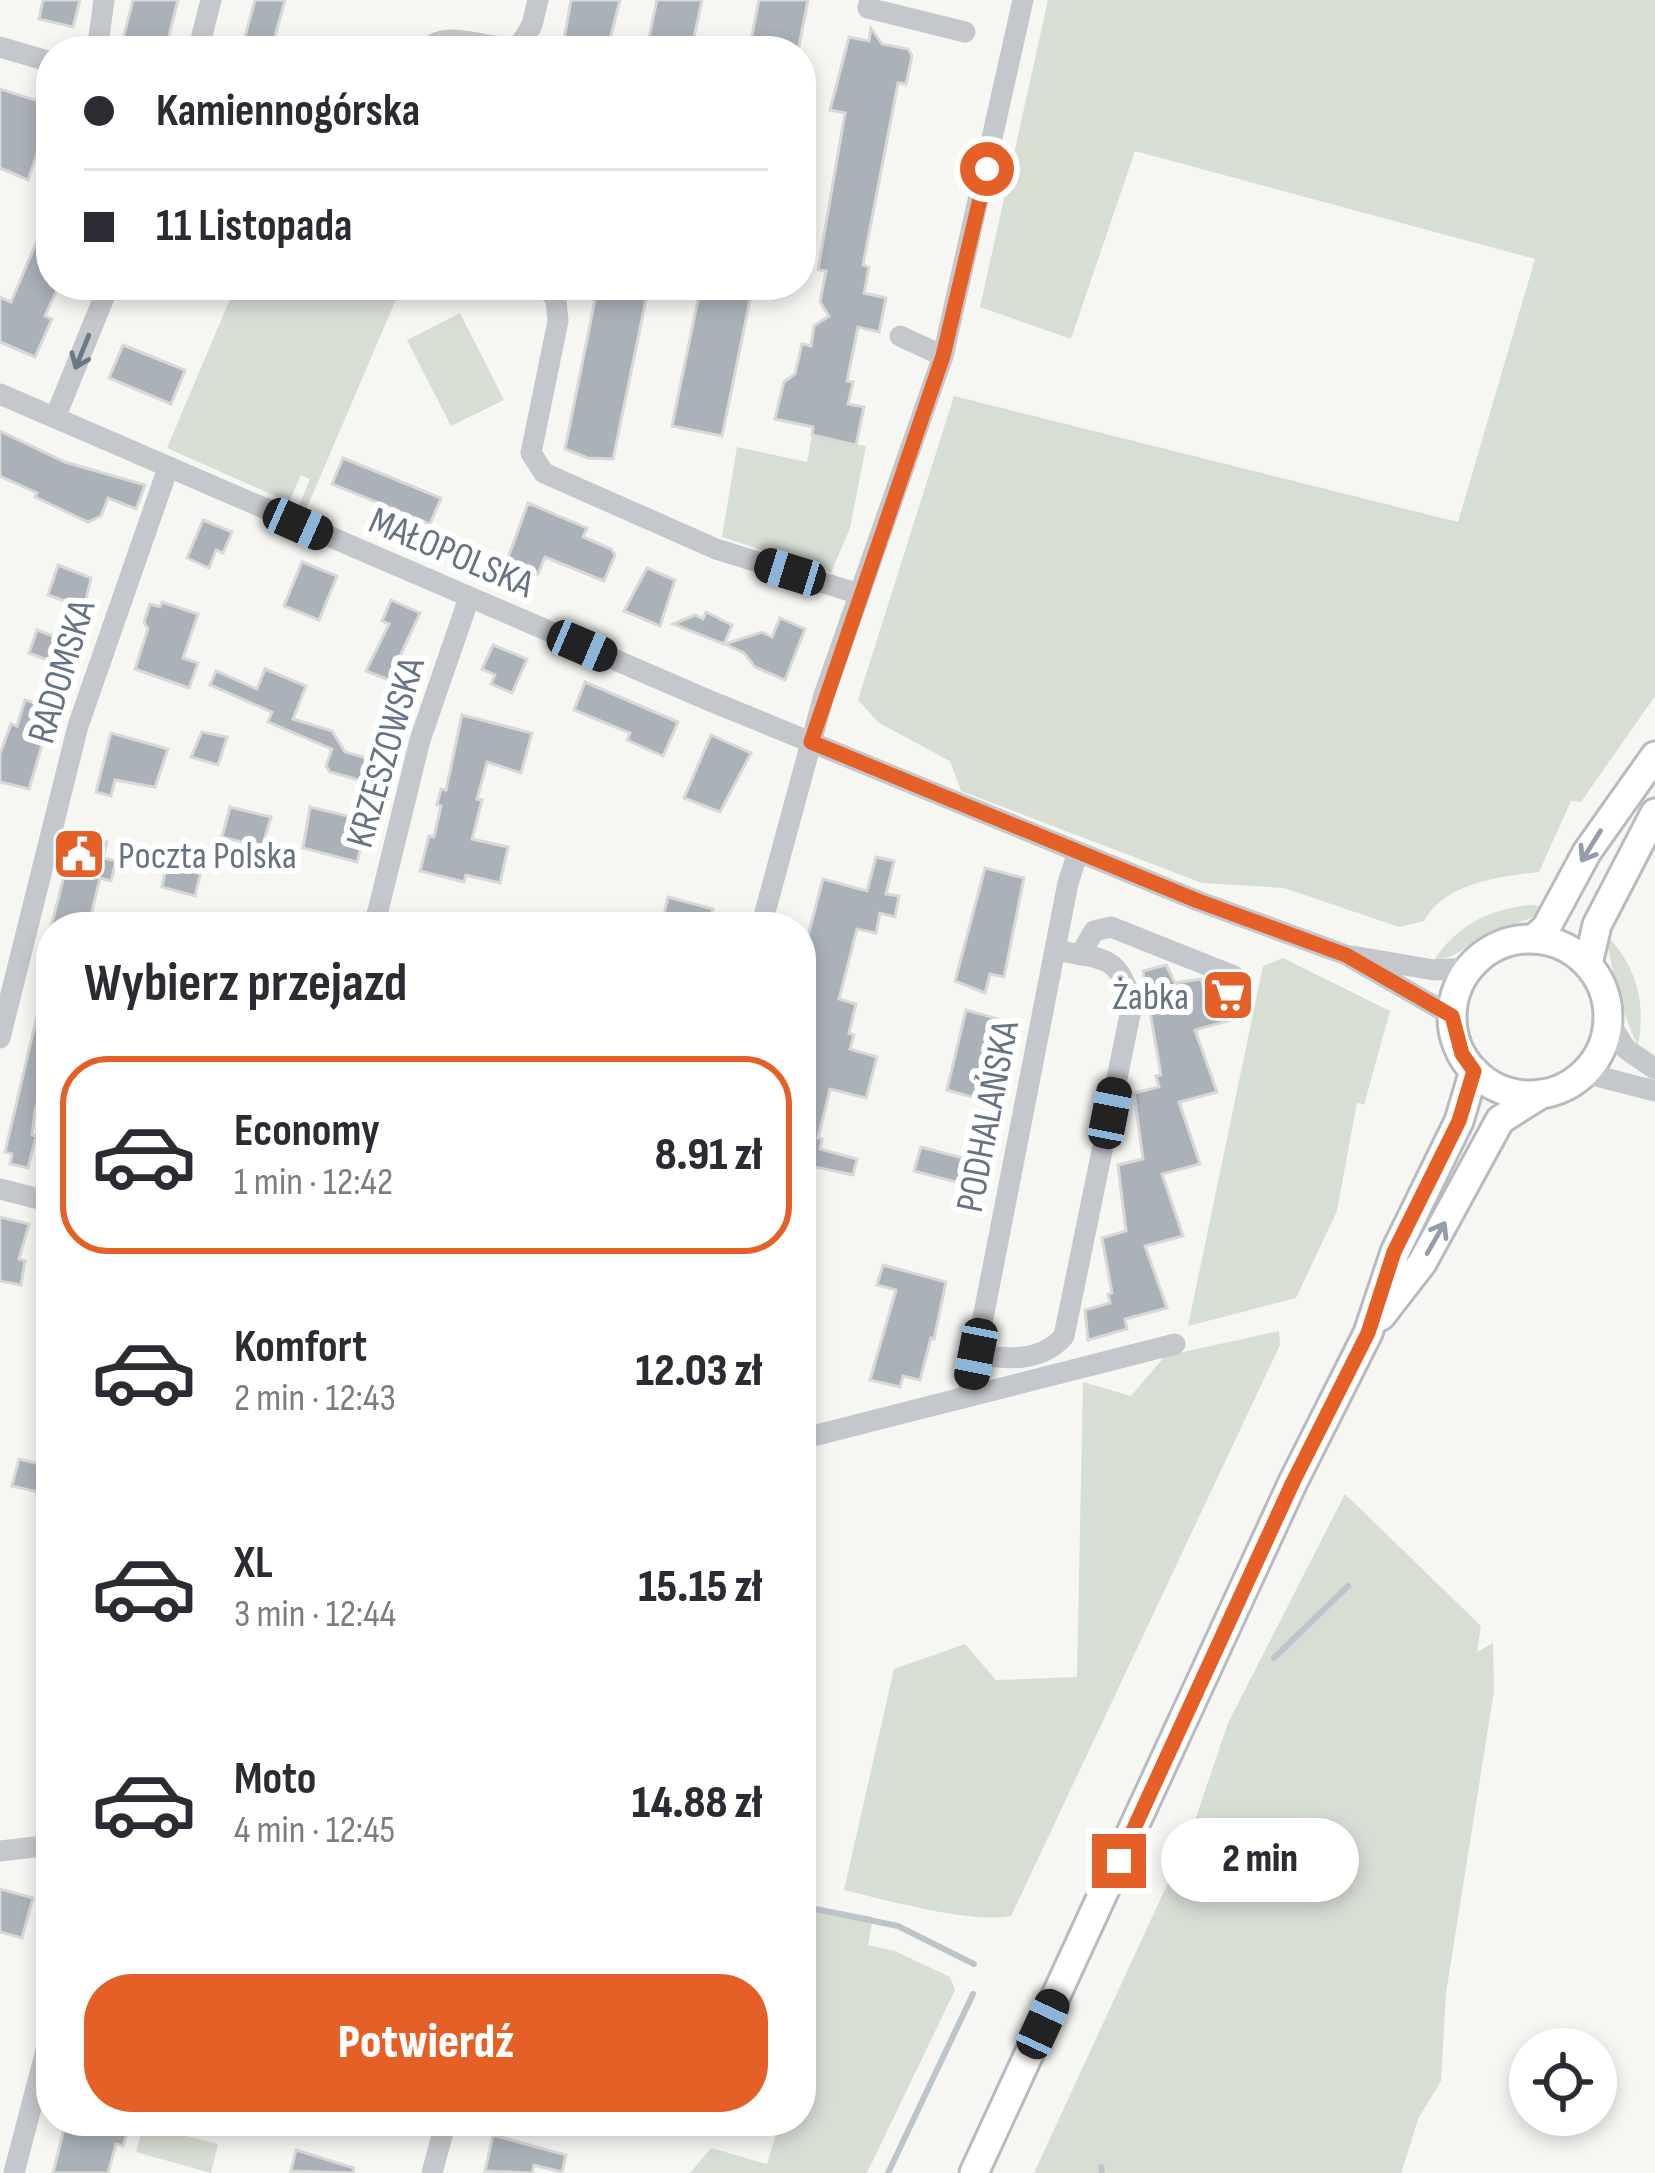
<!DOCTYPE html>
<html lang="pl">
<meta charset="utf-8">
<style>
:root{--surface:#fff;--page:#f2f2f3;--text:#2b2b33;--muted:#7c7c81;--line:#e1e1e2;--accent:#e46026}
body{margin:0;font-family:"Sofia Sans Condensed",sans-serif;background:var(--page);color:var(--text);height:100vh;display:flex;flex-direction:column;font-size:45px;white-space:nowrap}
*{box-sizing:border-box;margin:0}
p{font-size:39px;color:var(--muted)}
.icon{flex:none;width:66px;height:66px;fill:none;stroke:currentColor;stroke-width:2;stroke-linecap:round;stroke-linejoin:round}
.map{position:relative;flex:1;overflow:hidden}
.panel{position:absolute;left:36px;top:912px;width:780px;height:1224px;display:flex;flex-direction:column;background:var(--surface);border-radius:48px;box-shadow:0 6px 18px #0003}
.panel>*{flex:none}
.hud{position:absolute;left:36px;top:36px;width:780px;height:264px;border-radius:48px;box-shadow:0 6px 18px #0003;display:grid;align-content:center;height:264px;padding:0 48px;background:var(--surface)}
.tools{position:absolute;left:1509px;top:2028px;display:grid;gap:24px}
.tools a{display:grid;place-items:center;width:108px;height:108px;border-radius:50%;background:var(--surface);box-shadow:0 6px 18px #0003;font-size:60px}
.end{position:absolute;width:54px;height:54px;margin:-27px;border:15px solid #e46026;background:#fff;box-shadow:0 0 0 6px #fff}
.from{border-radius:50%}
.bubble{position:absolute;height:84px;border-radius:42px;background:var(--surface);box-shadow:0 6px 18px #0003;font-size:39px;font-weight:800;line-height:84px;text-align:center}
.car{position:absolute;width:36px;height:72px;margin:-36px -18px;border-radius:15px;box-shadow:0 0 9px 3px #0007;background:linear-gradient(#222 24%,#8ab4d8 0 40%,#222 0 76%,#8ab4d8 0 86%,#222 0)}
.hud b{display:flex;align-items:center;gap:42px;height:114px;font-size:45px}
.hud b+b{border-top:3px solid var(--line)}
.hud i{width:30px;height:30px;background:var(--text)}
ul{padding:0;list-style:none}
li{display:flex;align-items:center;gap:36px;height:198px;margin:0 24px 18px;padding:0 24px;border:6px solid transparent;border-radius:48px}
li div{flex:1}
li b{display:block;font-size:45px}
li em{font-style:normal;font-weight:800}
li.active{border-color:var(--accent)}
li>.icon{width:108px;height:108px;stroke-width:1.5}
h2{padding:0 48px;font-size:54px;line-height:144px}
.cta{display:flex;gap:24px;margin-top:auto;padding:24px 48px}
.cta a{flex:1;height:138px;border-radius:48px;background:var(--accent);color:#fff;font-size:48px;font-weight:800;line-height:138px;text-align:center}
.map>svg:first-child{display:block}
.green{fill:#d7ded4}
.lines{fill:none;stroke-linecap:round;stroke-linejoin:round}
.stream{stroke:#bcc6ca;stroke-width:6}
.building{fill:#aab1b8;stroke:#d8d8d6;stroke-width:3}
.major-casing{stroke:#b7bbbf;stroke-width:33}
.minor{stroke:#c4c7cb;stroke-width:21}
.major{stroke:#fff;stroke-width:27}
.oneway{stroke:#6a7888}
.oneway2{stroke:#939eaa}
.route{stroke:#e46026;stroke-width:15}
.labels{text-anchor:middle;stroke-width:12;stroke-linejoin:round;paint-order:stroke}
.street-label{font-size:39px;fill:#657485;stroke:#fff}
.poi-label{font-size:39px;fill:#657485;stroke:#fff;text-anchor:start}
</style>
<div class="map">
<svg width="1655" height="2173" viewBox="0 0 1655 2173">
<rect width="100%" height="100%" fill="#f6f7f3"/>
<g class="green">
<path d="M1048 0H1655V696L1581 802 1571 801 1539 872C1501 876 1444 883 1424 921L1399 927 1284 888 1202 883 961 791 950 761 879 723 858 700 954 396 1458 522 1535 259 1135 151 1071 339 980 307Z"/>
<polygon points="236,285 369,285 397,297 306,510 299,506 310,479 301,475 289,502 167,448"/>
<polygon points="460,313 504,400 451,426 407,340"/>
<polygon points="812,435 866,446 850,528 831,573 722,537 737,447 807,462"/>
<path d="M1531 905 1548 907C1529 924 1507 923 1485 934 1467 944 1457 959 1434 960 1458 925 1489 909 1531 905Z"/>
<path d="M1608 937C1637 967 1646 1005 1638 1045 1628 1032 1606 953 1608 937Z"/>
<polygon points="1283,958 1390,1011 1364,1105 1357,1102 1337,1211 1296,1298 1188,1326 1263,966"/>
<path d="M1279 1331 1280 1345 1011 1916C972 1924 886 1900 844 1890L894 1669 965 1644 996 1680 1077 1677 1083 1382 1131 1396 1165 1356Z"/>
<polygon points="1345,1494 1481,1626 1477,1652 1493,1643 1494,1691 1446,1993 1441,2081 1419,2117 1401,2173 1034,2173 1190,1835 1228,1723"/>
<polygon points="801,1904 873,1917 868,1945 895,1951 950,1977 955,1990 867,2173 690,2173 711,2148 767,2164 780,2121 801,2121"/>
<polygon points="143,2125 218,2144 211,2173 136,2152"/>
</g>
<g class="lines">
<g class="stream">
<polyline points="1274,1658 1348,1586"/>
<polyline points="801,1906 898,1926 974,1964"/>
<polyline points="1101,2167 1102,2173"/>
<polyline points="888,2173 973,1994"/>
</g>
</g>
<g class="building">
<polygon points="43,0 80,0 73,27 39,19"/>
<polygon points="133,0 178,0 165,51 122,43"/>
<polygon points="255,0 285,0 271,51 241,51"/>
<polygon points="571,0 620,0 607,51 562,51"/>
<polygon points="657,0 702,0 691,51 646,51"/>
<polygon points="759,0 808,0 798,51 749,51"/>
<polygon points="871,28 882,44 908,49 912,56 906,84 898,83 863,265 869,267 864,293 886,298 879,332 858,327 847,381 853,382 848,404 864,407 856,445 812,435 813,427 775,419 784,382 795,374 802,344 811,346 814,326 829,316 820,302 826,271 818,270 845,113 830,110 849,37 869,41"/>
<polygon points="0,89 51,105 51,130 46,128 28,180 0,168"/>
<polygon points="51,208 51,285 59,285 45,316 52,319 35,357 0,342 0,297 11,302"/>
<polygon points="598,285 649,285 613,459 588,458 565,449"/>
<polygon points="701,285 753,285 722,436 672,426"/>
<polygon points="123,345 185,370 171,404 109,378"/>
<polygon points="0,431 65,462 145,485 136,509 108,498 101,516 88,522 35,497 37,493 0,476"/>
<polygon points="343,458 441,498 430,524 332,484"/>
<polygon points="528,503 587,528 583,537 611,549 615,555 604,581 545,557 538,574 507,561"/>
<polygon points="203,520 232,532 223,553 216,550 209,568 187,558"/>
<polygon points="302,562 337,576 319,620 284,606"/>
<polygon points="58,565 91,578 84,608 48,595"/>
<polygon points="647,568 675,580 660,626 624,611"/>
<polygon points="391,600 420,613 389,680 366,671 389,624 382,621"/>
<polygon points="162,602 198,614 183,658 198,663 189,688 135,669 148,629 144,622 150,604 160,607"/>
<polygon points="706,612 732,625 724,644 673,624 695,615 703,619"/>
<polygon points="780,618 805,629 785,680 755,667 744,653 725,644 762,632 772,637"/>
<polygon points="37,630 72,643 64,666 29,653"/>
<polygon points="493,645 527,659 512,693 491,684 495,675 482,669"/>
<polygon points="265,669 306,686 293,719 332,731 345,752 381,762 377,785 330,772 326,766 332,749 268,722 272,712 210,685 216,671 257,689"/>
<polygon points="585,682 678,722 663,756 627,740 630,733 574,710"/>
<polygon points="25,700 53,708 29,789 0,782 0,754 11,724 17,726"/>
<polygon points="462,715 532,733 521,773 487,762 477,799 482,800 472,839 508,847 500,883 466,875 464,882 420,871 429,836 434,837 441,806 437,805 441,789 446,790"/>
<polygon points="202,732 227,737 218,765 191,757"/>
<polygon points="111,733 168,749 155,787 115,780 111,796 96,792"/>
<polygon points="711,735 751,753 720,812 684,798"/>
<polygon points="230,807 271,817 262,847 222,837"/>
<polygon points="310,807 368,821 357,862 303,848"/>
<polygon points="82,836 107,842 103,858 116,861 111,881 100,878 88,927 51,927 66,868 73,869"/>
<polygon points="165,848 204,858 195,896 162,887 165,873 159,872"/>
<polygon points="876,857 894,861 886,894 899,896 895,917 880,913 876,933 857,929 839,999 856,1004 849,1033 854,1035 850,1049 877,1057 866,1098 830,1089 818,1138 822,1139 820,1149 857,1159 853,1175 801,1164 801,962 823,879 867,891"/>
<polygon points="985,868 1024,878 1004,977 990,974 985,993 955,981"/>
<polygon points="668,897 713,909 708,927 662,924"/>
<polygon points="1166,965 1175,983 1201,979 1206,996 1230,990 1238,1018 1195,1030 1217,1092 1179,1102 1200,1164 1162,1174 1183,1236 1145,1246 1167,1308 1125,1319 1127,1329 1088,1340 1085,1310 1110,1303 1108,1294 1112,1293 1102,1238 1126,1231 1118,1165 1143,1159 1134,1093 1159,1087 1156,1076 1161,1075 1143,971"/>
<polygon points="966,1010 998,1019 979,1099 947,1090"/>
<polygon points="37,1016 51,1019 51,1049 35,1111 32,1135 36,1136 28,1168 10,1164 12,1154 5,1152"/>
<polygon points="921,1147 970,1160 963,1184 914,1171"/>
<polygon points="0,1217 29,1224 19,1259 25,1261 21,1285 0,1281"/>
<polygon points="883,1265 946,1282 934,1339 931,1338 920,1380 903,1376 900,1387 870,1380 896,1290 877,1285"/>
<polygon points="19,1459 51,1467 51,1495 12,1486"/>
<polygon points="0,1889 33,1898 22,1938 0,1932"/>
<polygon points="66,2121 131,2121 123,2146 116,2144 108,2173 53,2173"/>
<polygon points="493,2135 566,2155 562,2172 534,2165 532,2173 485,2171"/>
<polygon points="296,2150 354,2168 353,2173 291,2171"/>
</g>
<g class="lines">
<g class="major-casing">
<g id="major">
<circle cx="1530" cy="1017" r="78"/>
<polyline points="1533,939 1546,928 1587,852 1655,756"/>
<polyline points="1588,964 1597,925 1655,813"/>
<polyline points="1381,1316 1422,1263 1500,1120 1541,1094"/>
<polyline points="974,2173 1293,1482 1368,1333 1395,1252 1459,1121 1474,1071"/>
</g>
</g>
<g class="minor">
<polyline points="870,0 868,8 965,32"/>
<polyline points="0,47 51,62"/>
<polyline points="97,51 104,0"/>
<polyline points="198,51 211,0"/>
<path d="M423 51C451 25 487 54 520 45L532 25 538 0"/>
<polyline points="545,285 556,300 558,321 531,453 544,473 716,549 859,594"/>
<polyline points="900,336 943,356"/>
<polyline points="0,394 708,700 1198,901 1346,955 1434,970 1469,968"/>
<polyline points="55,418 109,285"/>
<polyline points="374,927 420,740 469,598"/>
<polyline points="761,927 824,695 943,356 1023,0"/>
<polyline points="1080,955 1094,931 1111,927 1234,976"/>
<polyline points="1351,958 1452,1016"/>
<polyline points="1608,1020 1626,1049 1655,1069"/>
<polyline points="0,1038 78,726 168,468"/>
<polyline points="1585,1073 1655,1091"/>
<polyline points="0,1189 51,1202"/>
<path d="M976 1354C1007 1360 1042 1362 1064 1336L1132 1005C1119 952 1101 960 1056 950"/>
<polyline points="968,1395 1068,883 1078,852"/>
<polyline points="801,1439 1175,1344"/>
<polyline points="0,1851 51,1845"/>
<polyline points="14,2173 51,2031"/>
<polyline points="432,2173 446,2121"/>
</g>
<use href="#major" class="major"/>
</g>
<defs><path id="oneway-shaft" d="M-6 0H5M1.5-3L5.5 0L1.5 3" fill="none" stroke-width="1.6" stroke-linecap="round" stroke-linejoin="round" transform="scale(3)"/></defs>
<use class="oneway" href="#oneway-shaft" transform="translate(82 352) rotate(112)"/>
<g class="oneway2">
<use href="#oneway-shaft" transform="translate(1591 846) rotate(122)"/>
<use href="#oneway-shaft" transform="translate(1436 1238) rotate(-60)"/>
</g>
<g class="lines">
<polyline class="route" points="987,169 943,356 811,742 1198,901 1346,955 1452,1016 1462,1054 1474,1071 1459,1121 1394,1252 1368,1333 1293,1482 1119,1861"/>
</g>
<defs>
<g id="civic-square" transform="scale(2.7)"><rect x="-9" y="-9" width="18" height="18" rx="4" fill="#e46026" stroke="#fff"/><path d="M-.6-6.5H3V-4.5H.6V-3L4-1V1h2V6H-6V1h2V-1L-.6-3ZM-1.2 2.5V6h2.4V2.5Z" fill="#fff"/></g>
<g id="supermarket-square" transform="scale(2.7)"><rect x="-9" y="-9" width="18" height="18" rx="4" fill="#e46026" stroke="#fff"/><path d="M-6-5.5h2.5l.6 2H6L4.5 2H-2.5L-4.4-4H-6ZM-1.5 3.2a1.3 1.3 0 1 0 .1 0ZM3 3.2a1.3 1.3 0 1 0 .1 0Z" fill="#fff"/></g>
</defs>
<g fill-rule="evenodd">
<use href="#civic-square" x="79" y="854"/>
<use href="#supermarket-square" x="1228" y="995"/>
</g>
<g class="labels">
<g class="street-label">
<text transform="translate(452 551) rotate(23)" y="14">MAŁOPOLSKA</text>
<text transform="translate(60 671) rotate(-73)" y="14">RADOMSKA</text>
<text transform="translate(384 752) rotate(-74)" y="14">KRZESZOWSKA</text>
<text transform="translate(986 1116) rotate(-79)" y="14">PODHALAŃSKA</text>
</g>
<g class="poi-label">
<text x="118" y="868">Poczta Polska</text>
<text x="1189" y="1009" text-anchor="end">Żabka</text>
</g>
</g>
</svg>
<div class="tools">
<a><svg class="icon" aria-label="locate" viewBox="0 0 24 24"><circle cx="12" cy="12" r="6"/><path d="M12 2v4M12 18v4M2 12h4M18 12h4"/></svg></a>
</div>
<i class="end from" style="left:987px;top:169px"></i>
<i class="end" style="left:1119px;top:1861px"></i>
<div class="bubble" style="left:1161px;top:1818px;width:198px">2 min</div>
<i class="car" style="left:298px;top:524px;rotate:114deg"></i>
<i class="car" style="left:790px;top:572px;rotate:287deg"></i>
<i class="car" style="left:582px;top:646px;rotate:113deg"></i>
<i class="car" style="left:1110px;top:1113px;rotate:11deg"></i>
<i class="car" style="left:976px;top:1354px;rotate:191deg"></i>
<i class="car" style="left:1043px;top:2024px;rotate:25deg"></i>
<div class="hud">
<b><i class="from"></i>Kamiennogórska</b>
<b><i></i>11 Listopada</b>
</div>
<section class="panel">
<h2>Wybierz przejazd</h2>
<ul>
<li class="active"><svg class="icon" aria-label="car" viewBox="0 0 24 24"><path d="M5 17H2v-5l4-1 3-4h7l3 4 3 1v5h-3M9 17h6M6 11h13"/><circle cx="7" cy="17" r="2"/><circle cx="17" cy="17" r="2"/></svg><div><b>Economy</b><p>1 min · 12:42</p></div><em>8.91 zł</em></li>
<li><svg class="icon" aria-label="car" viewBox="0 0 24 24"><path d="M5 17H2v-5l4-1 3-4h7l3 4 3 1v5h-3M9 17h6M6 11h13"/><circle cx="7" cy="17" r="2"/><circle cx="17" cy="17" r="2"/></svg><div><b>Komfort</b><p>2 min · 12:43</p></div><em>12.03 zł</em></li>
<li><svg class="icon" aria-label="car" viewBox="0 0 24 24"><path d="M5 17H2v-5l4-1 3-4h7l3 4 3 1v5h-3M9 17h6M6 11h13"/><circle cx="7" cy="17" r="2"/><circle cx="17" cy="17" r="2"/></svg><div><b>XL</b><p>3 min · 12:44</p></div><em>15.15 zł</em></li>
<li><svg class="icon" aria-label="car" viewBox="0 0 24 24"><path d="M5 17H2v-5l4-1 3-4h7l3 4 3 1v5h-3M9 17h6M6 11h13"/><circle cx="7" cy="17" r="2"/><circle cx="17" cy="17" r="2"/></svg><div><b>Moto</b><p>4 min · 12:45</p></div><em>14.88 zł</em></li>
</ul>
<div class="cta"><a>Potwierdź</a></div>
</section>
</div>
